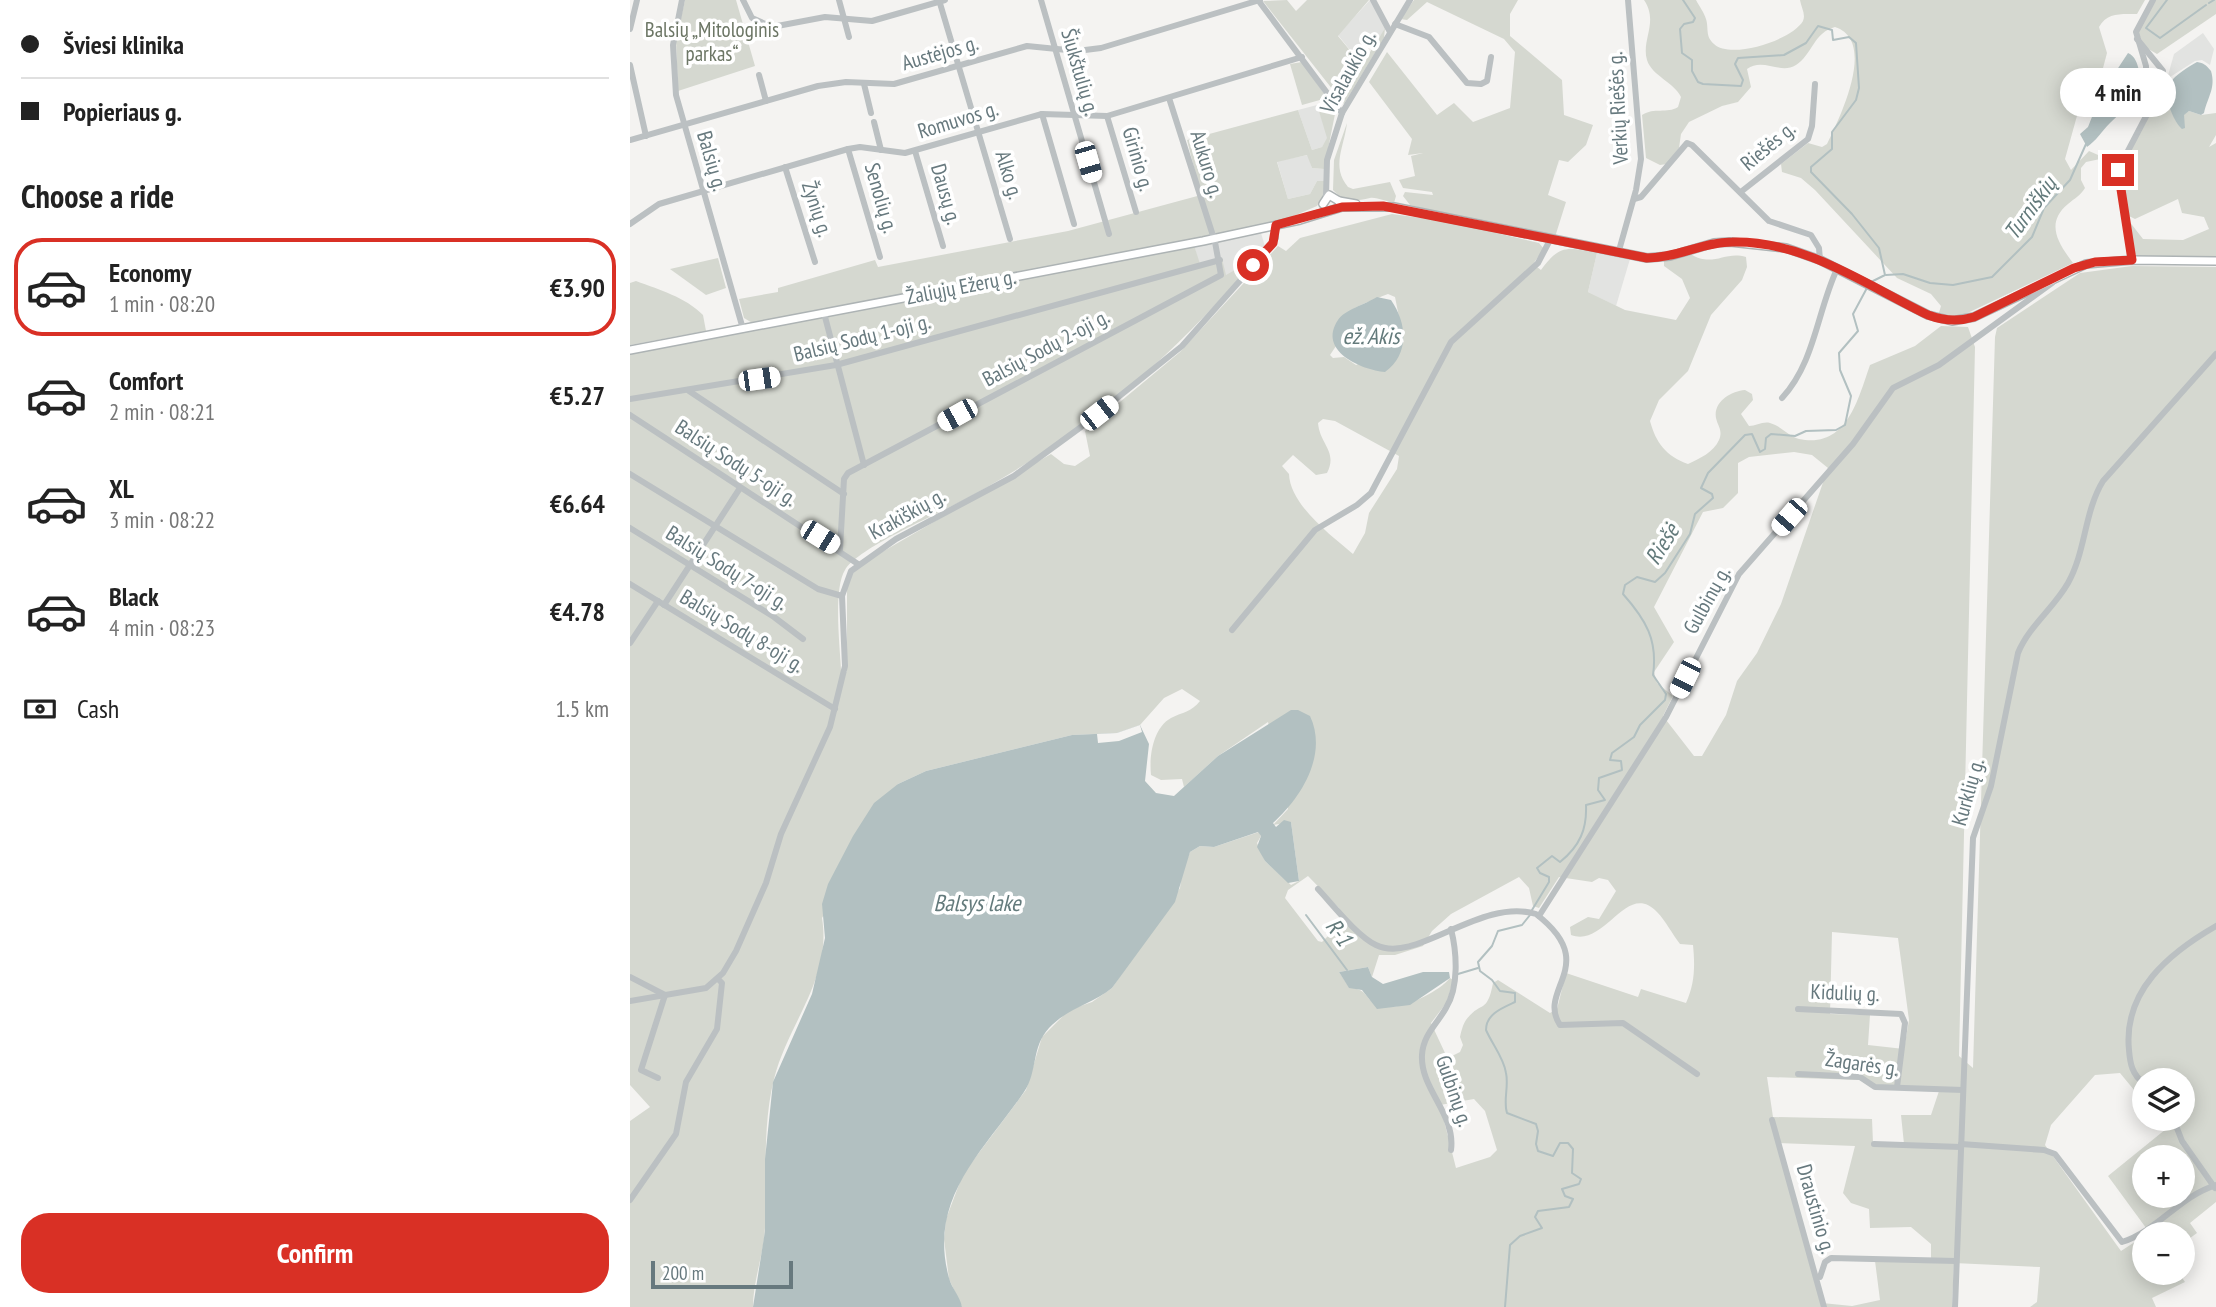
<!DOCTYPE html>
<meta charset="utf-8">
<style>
:root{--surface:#fff;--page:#f6f6f6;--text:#222;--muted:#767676;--line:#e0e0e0;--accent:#d93025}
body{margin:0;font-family:"PT Sans Narrow",sans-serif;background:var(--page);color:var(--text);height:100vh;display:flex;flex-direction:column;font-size:26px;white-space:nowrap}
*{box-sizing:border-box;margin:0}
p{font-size:23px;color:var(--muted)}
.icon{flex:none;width:38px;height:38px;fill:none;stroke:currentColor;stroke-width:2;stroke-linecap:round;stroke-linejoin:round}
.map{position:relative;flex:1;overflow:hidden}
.details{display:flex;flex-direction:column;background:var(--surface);width:630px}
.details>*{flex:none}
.guide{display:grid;align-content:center;height:154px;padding:0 21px;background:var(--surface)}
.buttons{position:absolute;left:1502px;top:1068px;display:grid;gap:14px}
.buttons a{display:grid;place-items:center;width:63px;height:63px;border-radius:50%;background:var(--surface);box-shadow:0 4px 18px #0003;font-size:35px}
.scale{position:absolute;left:21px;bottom:18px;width:142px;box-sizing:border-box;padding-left:7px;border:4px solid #67797e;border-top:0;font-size:19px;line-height:24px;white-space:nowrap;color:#67797e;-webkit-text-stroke:5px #fff;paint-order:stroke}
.end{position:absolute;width:32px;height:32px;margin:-16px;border:9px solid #d93025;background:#fff;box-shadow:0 0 0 4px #fff}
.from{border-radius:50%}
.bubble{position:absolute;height:49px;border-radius:24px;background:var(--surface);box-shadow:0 4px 18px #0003;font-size:23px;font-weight:600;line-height:49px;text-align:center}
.car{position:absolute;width:21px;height:42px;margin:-21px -10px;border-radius:9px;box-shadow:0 0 5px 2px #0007;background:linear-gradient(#fff 24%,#345 0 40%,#fff 0 76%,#345 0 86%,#fff 0)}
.guide b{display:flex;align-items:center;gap:24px;height:66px;font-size:26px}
.guide b+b{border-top:2px solid var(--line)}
.guide i{width:18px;height:18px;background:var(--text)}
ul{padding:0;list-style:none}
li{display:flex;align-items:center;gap:21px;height:98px;margin:0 14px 10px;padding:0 7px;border:4px solid transparent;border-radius:28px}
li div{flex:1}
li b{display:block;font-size:26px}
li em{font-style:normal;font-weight:600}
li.active{border-color:var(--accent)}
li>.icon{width:63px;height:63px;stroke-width:1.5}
h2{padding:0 21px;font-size:32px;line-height:84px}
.pay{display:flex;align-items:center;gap:18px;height:77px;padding:0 21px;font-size:26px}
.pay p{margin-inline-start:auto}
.action{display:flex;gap:14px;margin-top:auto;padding:14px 21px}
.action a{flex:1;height:80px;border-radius:28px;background:var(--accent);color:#fff;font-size:28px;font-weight:600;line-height:80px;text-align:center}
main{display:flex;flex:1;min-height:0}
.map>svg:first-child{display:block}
.built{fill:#e2e3e1}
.green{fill:#d5d8d0;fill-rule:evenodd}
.water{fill:#b2c0c1}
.pier{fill:#f4f3f1}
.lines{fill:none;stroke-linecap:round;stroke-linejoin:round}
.stream{stroke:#b2c0c1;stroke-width:2}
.major-casing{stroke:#adb3b4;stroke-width:10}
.minor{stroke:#bbc0c2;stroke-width:6}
.major{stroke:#fff;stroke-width:7}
.route{stroke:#d93025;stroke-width:9}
.labels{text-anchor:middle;stroke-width:7;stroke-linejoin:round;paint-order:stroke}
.park-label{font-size:21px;fill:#6c7665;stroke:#fff}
.street-label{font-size:21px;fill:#67797e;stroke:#fff}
.water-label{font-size:23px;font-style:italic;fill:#637a7b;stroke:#fff}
</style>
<main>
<section class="details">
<div class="guide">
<b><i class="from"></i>Šviesi klinika</b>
<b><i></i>Popieriaus g.</b>
</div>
<h2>Choose a ride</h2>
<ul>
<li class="active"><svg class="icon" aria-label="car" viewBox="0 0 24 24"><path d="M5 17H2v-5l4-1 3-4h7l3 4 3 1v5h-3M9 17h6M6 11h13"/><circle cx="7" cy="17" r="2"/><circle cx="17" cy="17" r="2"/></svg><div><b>Economy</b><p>1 min · 08:20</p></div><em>€3.90</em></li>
<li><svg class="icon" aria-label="car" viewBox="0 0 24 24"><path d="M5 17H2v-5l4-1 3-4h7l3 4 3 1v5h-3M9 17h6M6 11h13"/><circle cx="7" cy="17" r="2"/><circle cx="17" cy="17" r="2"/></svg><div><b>Comfort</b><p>2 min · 08:21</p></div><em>€5.27</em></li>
<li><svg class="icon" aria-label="car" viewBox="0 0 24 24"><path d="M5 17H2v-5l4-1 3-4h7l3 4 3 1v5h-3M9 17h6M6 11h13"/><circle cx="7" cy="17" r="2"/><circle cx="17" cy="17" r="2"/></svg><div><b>XL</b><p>3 min · 08:22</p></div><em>€6.64</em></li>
<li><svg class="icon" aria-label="car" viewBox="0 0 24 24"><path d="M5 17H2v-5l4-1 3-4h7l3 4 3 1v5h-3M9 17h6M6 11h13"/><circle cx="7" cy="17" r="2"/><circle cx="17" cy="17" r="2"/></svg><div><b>Black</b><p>4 min · 08:23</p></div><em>€4.78</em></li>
</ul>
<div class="pay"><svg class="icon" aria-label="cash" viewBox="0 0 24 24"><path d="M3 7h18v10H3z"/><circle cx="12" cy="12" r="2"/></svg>Cash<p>1.5 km</p></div>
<div class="action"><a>Confirm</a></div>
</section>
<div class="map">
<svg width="1586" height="1307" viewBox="0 0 1586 1307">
<rect width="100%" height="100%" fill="#f4f3f1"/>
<g class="built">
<polygon points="740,0 755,28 748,40 742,34 728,60 708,35"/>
<polygon points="1573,33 1584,49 1580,65 1572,60 1565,61 1537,79 1544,54"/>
<polygon points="687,105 698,138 692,147 682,150 668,110"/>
<polygon points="678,155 682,168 694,169 694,181 687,181 680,194 658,199 647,161"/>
<polygon points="631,233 636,250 610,277 596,275 569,264 564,245"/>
<polygon points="967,253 1000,259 986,306 958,292"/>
</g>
<g class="green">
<polygon points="55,0 106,0 125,66 48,91 46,40"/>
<polygon points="657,0 666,11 677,0 739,0 708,36 732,65 755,28 754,38 714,104 633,1"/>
<polygon points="784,0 888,0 880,14 880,36 932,80 934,115 963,125 956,145 938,162 929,160 918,195 936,202 925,237 896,229 876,229 780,205 773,196 775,192 803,195 802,192 773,188 769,180 785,176 781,156 793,153 778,155 782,139 739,82 757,52 807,115 824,103 843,122 880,108 885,52 874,39 797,2 777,20 770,19"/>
<path d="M1014 0H1066C1069 6 1074 12 1076 19 1079 29 1075 36 1084 44 1101 60 1162 40 1173 21 1176 14 1171 7 1170 0H1515L1507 14C1492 14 1477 12 1469 27L1477 53 1473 68 1450 105 1435 159 1441 170 1459 151 1475 158 1456 162 1451 168V180L1455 188C1450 196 1445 198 1438 204 1415 223 1428 243 1443 263L1327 318 1308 316 1311 306 1301 294 1267 278 1185 190 1171 178 1152 172 1151 164 1178 143 1192 147 1197 144C1209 119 1248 41 1205 27 1184 32 1182 55 1166 65 1150 75 1133 57 1117 69L1121 87 1108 102 1092 106 1059 122 1051 134 1049 148 1037 164 1030 165 1016 158 1012 115C1024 107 1037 114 1048 107L1051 97C1044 82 1022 76 1017 60 1011 40 1029 22 1014 0Z"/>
<polygon points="1525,0 1586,0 1586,14 1527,54 1515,47 1508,33"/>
<polygon points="672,62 697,98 672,105 660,64"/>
<path d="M1535 79 1540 82 1537 90 1553 115 1559 111 1571 115 1586 113V135L1579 147 1586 143V258L1509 257 1505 254 1499 221 1513 239 1553 240 1579 229 1574 217 1552 213 1548 199 1505 219 1499 216C1495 201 1489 183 1492 167 1497 143 1526 110 1535 79Z"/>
<polygon points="701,102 705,114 694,169 682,168 677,155 647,162 658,199 680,194 687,181 694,181 695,193 687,206 652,221 124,324 114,318 109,299 148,292 148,288 245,260 248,267 438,231 571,195 557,140 668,110 682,150 692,147 697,138 687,105"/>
<path d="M717 123C714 148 701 166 718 187L723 189 760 182 766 196 764 203C757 202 747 197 740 198 725 201 716 204 703 190L704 160Z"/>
<path d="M762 214 821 222 909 243 914 249 903 264 911 270C930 244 937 247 967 253L958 292 995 310 1046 320 1060 298 1052 279 1034 266V261L1059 253C1083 269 1094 250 1116 257L1117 267 1112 280 1081 315 1058 371 1029 400 1020 421C1026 443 1036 456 1058 464 1069 459 1084 452 1089 440 1093 430 1088 427 1086 418 1083 402 1101 391 1115 390L1122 394 1123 400 1111 414 1119 426C1126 426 1133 421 1140 423 1151 426 1158 436 1169 439 1217 449 1228 399 1240 365L1285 346 1311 326 1338 327 1345 347 1329 1056 1343 1068 1365 337 1367 328 1450 273 1502 266 1586 267V1202L1560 1223 1567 1233 1552 1244V1234H1517L1519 1232 1478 1176 1536 1129 1527 1118H1552V1080H1514V1102L1490 1073 1465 1075 1421 1125 1415 1145 1491 1251 1514 1236V1272H1548L1555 1282 1522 1298 1526 1307H1400L1407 1302 1410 1267 1324 1263 1322 1307H332L319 1279 314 1239 316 1219 333 1174 396 1090 412 1037 439 1010 462 1002 482 988 550 888 552 872 560 852 570 846 584 847 629 832 631 836 627 843 635 861 661 885 669 881 661 822 643 825 658 809 638 722 588 756 554 787 552 779 531 780 521 775C519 756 523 728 541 718 553 712 561 712 570 701L552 689 534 698 510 725 487 733 442 735 296 771 268 784 192 918C202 979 158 1023 144 1079 132 1127 137 1179 135 1228 134 1254 123 1280 123 1307H0V1121L20 1107 0 1085V354L564 245 570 264 592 259 596 275 605 270 610 277C531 369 433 449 324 505 301 517 227 549 215 570 203 589 210 646 211 670L217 672V587L219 578 228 566 421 454 434 464 445 466 460 456 455 431 550 352 648 246 656 251 670 238ZM758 294 765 297 774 342 726 365 714 357 703 358 700 355 706 346C701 312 731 305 758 294ZM693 419 705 421 769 456 767 469 739 513 735 533 723 554C702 536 660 505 659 474L652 466 663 455 686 475 697 473C708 451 690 445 688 423ZM1164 452 1182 455 1198 468 1151 604 1127 653 1107 681 1096 715 1072 756H1064L1033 716 1043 696 1027 683 1024 672 1044 642 1024 607 1073 512 1093 508 1108 493V463L1119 457ZM678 876 709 908 713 921 692 942 688 941 655 898 658 890ZM889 877 899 888 903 906 909 908 929 877 962 882 969 878 978 880 986 891 969 919 958 917 940 927 941 935C976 948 996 880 1027 912 1036 921 1042 934 1050 944L1063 945C1065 966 1065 983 1056 1003L1011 989 1008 997 936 973 927 1009 920 1013 868 980 863 983C857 1015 851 1000 836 1020 833 1024 831 1032 830 1037L833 1045 830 1052 822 1056 815 1053 801 1023 817 1002 823 980 820 978C808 993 764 1015 746 1004 733 997 740 991 719 987L709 972 738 967 742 977 749 955H765L793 946 802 931 821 914ZM1202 932 1268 938 1279 1020 1274 1049 1238 1045 1240 1015 1200 1014ZM1137 1077 1230 1080 1244 1089 1309 1091 1301 1115H1271L1274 1144 1243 1143 1242 1119 1143 1117ZM844 1099 855 1111 867 1150 860 1157 826 1168 810 1105ZM1147 1143 1225 1146 1213 1193 1221 1203 1239 1209 1240 1228 1281 1227 1301 1244V1261H1245L1250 1300 1222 1306 1192 1303ZM1514 1157H1552V1195H1514Z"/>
<polygon points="88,258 96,288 76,295 40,269"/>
<path d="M6 281C30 290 55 297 73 315L76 331 0 345V283Z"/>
</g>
<g class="water">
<path d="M1498 53C1505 56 1507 63 1509 70 1515 98 1497 106 1480 123 1472 131 1466 141 1457 147L1450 134 1458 127 1471 94Z"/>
<path d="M1567 62C1574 63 1576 65 1581 71 1586 88 1578 96 1574 113L1571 115 1559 111 1554 115 1555 128 1552 129C1543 121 1532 94 1540 83 1545 75 1558 67 1567 62Z"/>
<path d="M747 297 761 300C777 323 780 354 755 372 732 370 687 351 708 320 714 310 736 304 747 297Z"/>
<path d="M661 710H668L680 716C698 754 672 797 643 823L646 827 654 820 661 822 669 881 658 883 635 861 627 847 631 836 628 832 584 847 570 846 560 852 545 902 482 988C461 1005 439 1007 419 1028 401 1047 408 1072 394 1092 354 1151 297 1198 319 1278 322 1289 330 1296 332 1307H123L135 1231V1159L143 1082 182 994 195 938 192 904 198 884 223 836 244 803 268 784 296 771 442 735 487 733 510 725 519 744 515 781 526 793 544 796 588 756Z"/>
<polygon points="738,967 742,977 753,984 793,972 819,972 820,978 780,1005 747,1009 732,990 719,988 709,972"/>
</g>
<polygon class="pier" points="510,725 512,732 489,741 468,743 467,734 487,733"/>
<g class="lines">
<g class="stream">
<polyline points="1053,0 1065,18 1063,22 1054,24 1050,29 1052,53 1062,60 1062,71 1068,82 1073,84 1111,86 1113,80 1105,64 1108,58 1154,55 1176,43 1188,26 1202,30 1203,40 1219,37 1226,43 1229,88 1226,100 1202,132 1202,149 1181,167 1181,172 1222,214 1249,248 1255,275 1241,282"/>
<polyline points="1537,0 1516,28 1530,38 1576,5"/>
<polyline points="1579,3 1584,0"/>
<polyline points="1256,275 1273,274 1300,283 1323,285 1362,277 1402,237 1414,208 1440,180 1456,144"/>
<path d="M902 910 919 882V877L910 873 907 868 922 856 930 862C950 846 957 829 956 805L975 800 968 790 969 778 992 770 991 761 980 760 982 753 1004 737 1010 725 1035 700 1036 694 1023 675C1028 640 1016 620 993 594L995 585 1007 577 1025 582 1035 573 1060 534 1065 514 1083 498 1082 494 1071 488 1078 473 1115 435 1122 434 1130 452 1135 449 1136 438 1141 434 1165 436 1176 431 1206 430 1215 425 1221 396 1210 370 1209 353 1228 331 1223 314 1238 286"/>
<polyline points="676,915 717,970"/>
<polyline points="828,974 848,968"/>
<path d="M875 1307 880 1245 890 1236 912 1228 905 1217 908 1211 939 1207 943 1199 935 1196 932 1189 949 1184 951 1179 942 1173 943 1149 938 1143H930L923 1156 908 1151 906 1144 908 1131 906 1124 877 1113C873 1101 879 1086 876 1073 874 1058 862 1044 856 1030 856 1014 872 1008 885 1002V993L870 991 862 980 850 971 848 962 862 946 868 931 892 925 900 915"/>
</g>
<g class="major-casing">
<g id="major">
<polyline points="709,201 726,204"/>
<polyline points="693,204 699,195 709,201"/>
<polyline points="0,350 573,241 670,220 712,207 764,207 1017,258 1040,256 1084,243 1100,242 1156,248 1190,260 1298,315 1322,321 1344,317 1456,264 1502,260 1586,261"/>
</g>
</g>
<g class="minor">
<polyline points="52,0 43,45 46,95 113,329"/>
<polyline points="113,0 122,18 142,27 195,17 242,21 315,0"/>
<polyline points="209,0 219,37"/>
<polyline points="309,0 380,239"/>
<polyline points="411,0 479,234"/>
<polyline points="628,0 712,113"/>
<polyline points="743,0 760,32"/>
<polyline points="765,24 799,37 837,83 851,84 857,81 861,57"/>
<polyline points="0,29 7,0"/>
<polyline points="0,65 16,136"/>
<polyline points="129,75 136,101"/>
<polyline points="234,84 241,113"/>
<polyline points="1517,110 1516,66 1506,32 1523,0"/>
<polyline points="412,114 444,224"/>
<polyline points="477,116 506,212"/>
<polyline points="244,122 251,150"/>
<polyline points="0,140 188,86 216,82 264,84 397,46 447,51 471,48 630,0"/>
<polyline points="218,149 250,257"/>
<polyline points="285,151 313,246"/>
<polyline points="155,167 185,262"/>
<polyline points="1112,191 1178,139 1182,126 1185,84"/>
<polyline points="696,196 697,160 712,113 780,0"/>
<polyline points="1004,199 1011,197 1057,143 1062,145 1139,221 1181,235 1189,248 1190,260"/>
<polyline points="0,224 29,204 218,149 230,147 275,153 412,114 477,116 672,57"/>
<polyline points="988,254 1006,190 1011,159 998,0"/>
<polyline points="1502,260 1488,170 1523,103 1533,71 1507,39"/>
<polyline points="194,313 234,465"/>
<polyline points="59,391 214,494"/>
<path d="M1152 398C1185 362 1187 312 1207 269"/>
<polyline points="0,399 206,365 590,260"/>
<polyline points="0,415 228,564"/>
<polyline points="0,474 188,589 212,596"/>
<polyline points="0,528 144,617 173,639"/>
<polyline points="210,549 214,479 218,473 591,275 585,242 539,98"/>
<polyline points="0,584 205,709"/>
<polyline points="34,605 110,488"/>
<polyline points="602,630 685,530 727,505 741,493 821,342 908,263 920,240"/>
<polyline points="0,643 28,601"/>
<path d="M688 889C703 905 727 936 746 945 786 965 850 897 906 914 972 965 906 989 930 1025L993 1023 1067 1074"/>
<polyline points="909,916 1036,717 1109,574 1223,444 1263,388 1309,365 1422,283"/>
<path d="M821 929C827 953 829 987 816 1008 807 1024 793 1035 792 1055 790 1089 826 1114 821 1150"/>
<polyline points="0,977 35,995"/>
<polyline points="0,1001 76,988 93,973 106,951 136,883 151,834 200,727 215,666 212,596 221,571 266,539 384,476 451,427 552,346 640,247 646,238 646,225"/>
<polyline points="1168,1009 1271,1014 1275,1023 1267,1087"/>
<polyline points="1168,1074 1230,1077 1245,1087 1333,1090"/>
<polyline points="28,1078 11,1070 35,995"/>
<path d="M1514 1083C1502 1075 1500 1063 1499 1050 1493 991 1539 953 1586 926"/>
<polyline points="1543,1118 1552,1141 1585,1188"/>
<polyline points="1142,1120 1194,1307"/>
<polyline points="1244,1144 1331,1147"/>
<path d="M1331 1144 1414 1150 1425 1154 1492 1242C1527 1231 1550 1196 1586 1185"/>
<polyline points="0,1200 46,1134 56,1082 87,1029 92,983 88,979"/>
<polyline points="1190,1277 1195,1262 1201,1258 1326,1261"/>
<path d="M1325 1307 1343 838 1361 786 1388 653C1399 626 1424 608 1438 583 1456 551 1454 512 1473 481L1586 354"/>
</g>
<use href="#major" class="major"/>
</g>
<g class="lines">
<path class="route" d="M623 265 643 243 646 225 712 207 753 206 1017 258C1047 258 1073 242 1102 242 1174 240 1236 285 1298 315 1314 321 1328 322 1344 317L1444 268 1465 262 1502 260 1488 170"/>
</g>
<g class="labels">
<g class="park-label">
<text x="82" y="37">Balsių „Mitologinis<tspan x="82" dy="24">parkas“</tspan></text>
</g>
<g class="street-label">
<text transform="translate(310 53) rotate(-16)" y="7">Austėjos g.</text>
<text transform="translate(450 72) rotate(74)" y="7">Šiukštulių g.</text>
<text transform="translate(718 72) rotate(-61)" y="7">Visalaukio g.</text>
<text transform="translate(988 108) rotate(-93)" y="7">Verkių Riešės g.</text>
<text transform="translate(328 120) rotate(-17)" y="7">Romuvos g.</text>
<text transform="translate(1138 146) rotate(-40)" y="7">Riešės g.</text>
<text transform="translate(508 159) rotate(74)" y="7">Girinio g.</text>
<text transform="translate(82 161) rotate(74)" y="7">Balsių g.</text>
<text transform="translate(577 164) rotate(73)" y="7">Aukuro g.</text>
<text transform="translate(379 175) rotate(73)" y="7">Alko g.</text>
<text transform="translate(316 194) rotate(74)" y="7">Dausų g.</text>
<text transform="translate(251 198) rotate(74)" y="7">Senolių g.</text>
<text transform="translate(187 209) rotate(72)" y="7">Žynių g.</text>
<text transform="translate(331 287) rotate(-11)" y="7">Žaliųjų Ežerų g.</text>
<text transform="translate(232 338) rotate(-14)" y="7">Balsių Sodų 1-oji g.</text>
<text transform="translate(416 348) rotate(-28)" y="7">Balsių Sodų 2-oji g.</text>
<text transform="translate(106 463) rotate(33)" y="7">Balsių Sodų 5-oji g.</text>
<text transform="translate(277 514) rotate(-29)" y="7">Krakiškių g.</text>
<text transform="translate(97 568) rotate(32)" y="7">Balsių Sodų 7-oji g.</text>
<text transform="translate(1077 600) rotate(-61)" y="7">Gulbinų g.</text>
<text transform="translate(112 631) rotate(31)" y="7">Balsių Sodų 8-oji g.</text>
<text transform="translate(1338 792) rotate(-74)" y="7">Kurklių g.</text>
<text transform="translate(1215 993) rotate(2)" y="7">Kidulių g.</text>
<text transform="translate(1232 1064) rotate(8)" y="7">Žagarės g.</text>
<text transform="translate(824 1091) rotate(71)" y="7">Gulbinų g.</text>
<text transform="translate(1186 1209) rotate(74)" y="7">Draustinio g.</text>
</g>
<g class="water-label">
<text transform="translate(1400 208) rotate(-54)" y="8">Turniškių</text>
<text x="741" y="344">ež. Akis</text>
<text transform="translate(1032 544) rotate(-58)" y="8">Riešė</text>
<text x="347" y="911">Balsys lake</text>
<text transform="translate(709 932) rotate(53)" y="8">R-1</text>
</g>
</g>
</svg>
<div class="buttons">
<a><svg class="icon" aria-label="layers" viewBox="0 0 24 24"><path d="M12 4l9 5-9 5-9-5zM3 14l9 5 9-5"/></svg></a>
<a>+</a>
<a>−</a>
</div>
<div class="scale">200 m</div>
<i class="end from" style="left:623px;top:265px"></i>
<i class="end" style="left:1488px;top:170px"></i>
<div class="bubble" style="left:1430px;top:68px;width:116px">4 min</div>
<i class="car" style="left:458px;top:162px;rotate:164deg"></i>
<i class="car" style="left:129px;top:379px;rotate:82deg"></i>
<i class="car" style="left:469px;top:413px;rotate:52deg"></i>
<i class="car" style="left:327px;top:415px;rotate:241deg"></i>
<i class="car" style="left:1159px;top:517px;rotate:221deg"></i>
<i class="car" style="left:190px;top:537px;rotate:122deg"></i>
<i class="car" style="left:1055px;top:678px;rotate:206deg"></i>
</div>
</main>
